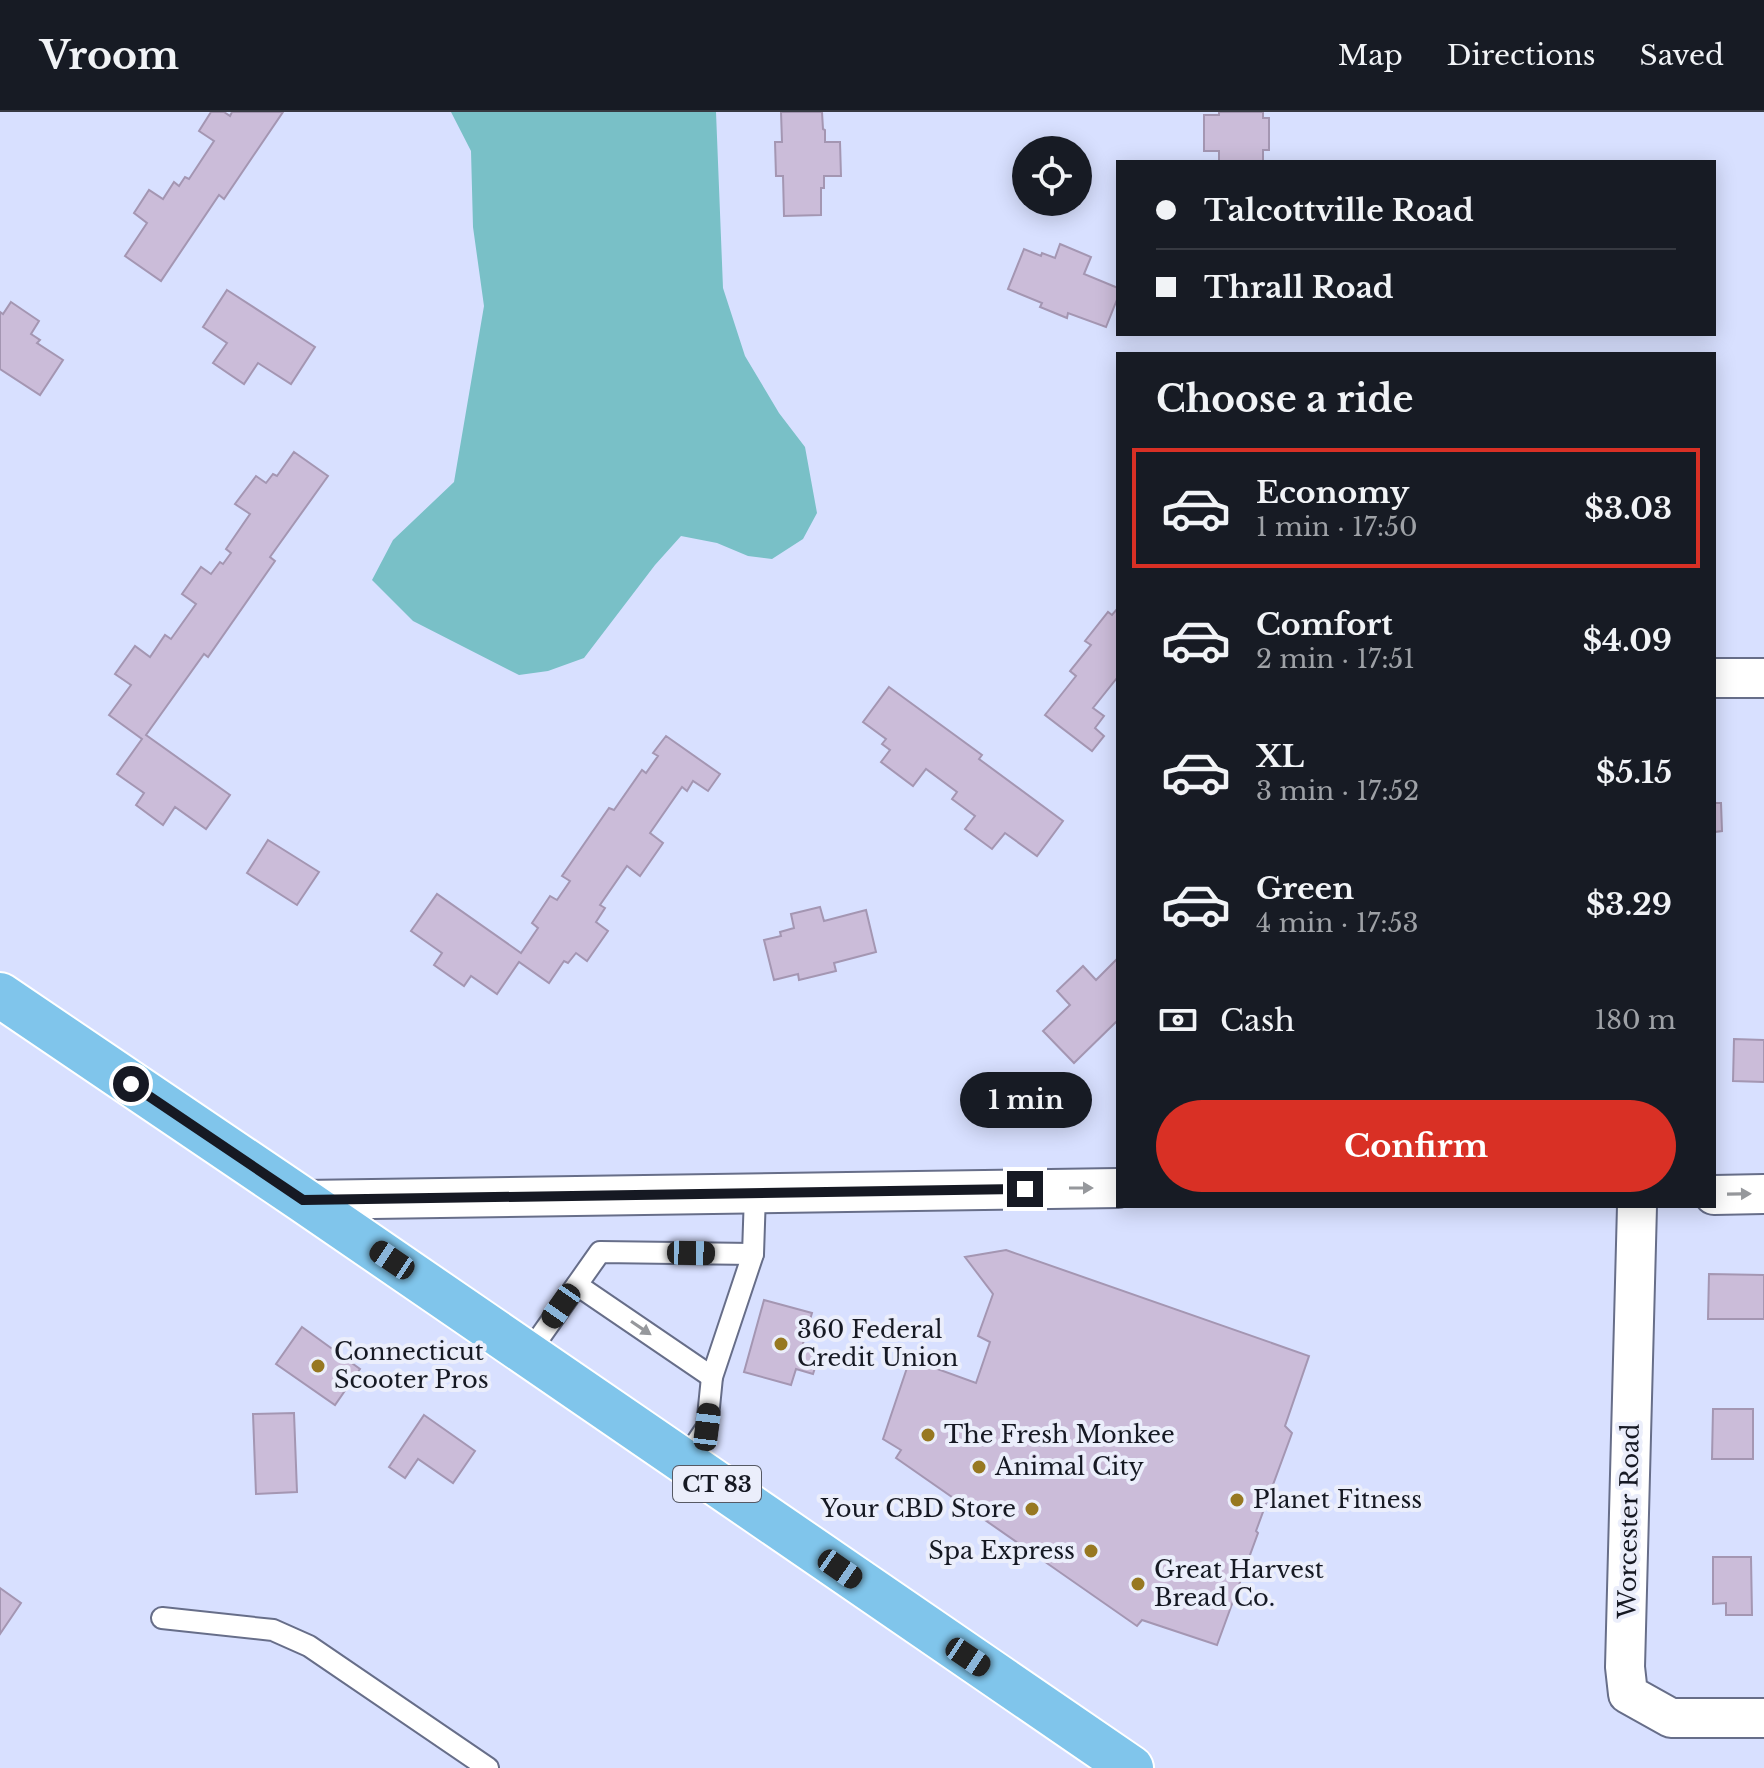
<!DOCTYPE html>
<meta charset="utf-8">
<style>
:root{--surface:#171b24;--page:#242831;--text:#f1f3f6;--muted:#9ea1a6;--line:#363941;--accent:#d93025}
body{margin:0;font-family:"Libre Baskerville",serif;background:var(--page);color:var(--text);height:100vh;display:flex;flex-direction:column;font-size:30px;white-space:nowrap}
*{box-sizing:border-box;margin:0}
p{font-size:26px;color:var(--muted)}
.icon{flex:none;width:44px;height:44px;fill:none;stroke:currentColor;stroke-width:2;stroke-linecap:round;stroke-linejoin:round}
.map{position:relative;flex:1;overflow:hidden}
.side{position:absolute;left:1116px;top:240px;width:600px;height:856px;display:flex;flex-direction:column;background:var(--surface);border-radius:0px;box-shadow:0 4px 20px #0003}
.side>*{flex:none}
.banner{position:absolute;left:1116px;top:48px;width:600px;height:176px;border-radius:0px;box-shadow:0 4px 20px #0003;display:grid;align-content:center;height:176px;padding:0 40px;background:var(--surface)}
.tools{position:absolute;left:1012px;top:24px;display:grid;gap:16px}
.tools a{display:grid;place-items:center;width:80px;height:80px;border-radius:50%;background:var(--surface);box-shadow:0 4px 20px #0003;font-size:40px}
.end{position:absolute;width:36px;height:36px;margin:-18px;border:10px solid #161923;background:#fff;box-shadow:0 0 0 4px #fff}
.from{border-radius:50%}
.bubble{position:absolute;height:56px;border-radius:28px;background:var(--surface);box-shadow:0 4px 20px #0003;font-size:26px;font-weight:800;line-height:56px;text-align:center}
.car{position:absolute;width:24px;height:48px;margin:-24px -12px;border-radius:10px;box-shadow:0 0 6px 2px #0007;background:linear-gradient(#222 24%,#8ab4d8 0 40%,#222 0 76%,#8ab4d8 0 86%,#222 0)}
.banner b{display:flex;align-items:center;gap:28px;height:76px;font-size:30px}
.banner b+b{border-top:2px solid var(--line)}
.banner i{width:20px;height:20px;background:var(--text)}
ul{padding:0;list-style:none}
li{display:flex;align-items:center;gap:24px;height:120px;margin:0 16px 12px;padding:0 24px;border:4px solid transparent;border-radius:0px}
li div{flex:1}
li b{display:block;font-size:30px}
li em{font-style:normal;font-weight:800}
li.current{border-color:var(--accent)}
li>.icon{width:72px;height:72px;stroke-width:1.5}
h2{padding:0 40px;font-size:36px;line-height:96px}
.pay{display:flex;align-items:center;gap:20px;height:88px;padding:0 40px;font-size:30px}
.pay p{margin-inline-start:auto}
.primary-button{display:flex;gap:16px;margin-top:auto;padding:16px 40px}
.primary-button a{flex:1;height:92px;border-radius:48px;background:var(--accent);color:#fff;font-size:32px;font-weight:800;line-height:92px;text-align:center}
header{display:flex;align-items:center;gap:48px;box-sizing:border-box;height:112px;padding:0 40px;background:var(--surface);border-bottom:2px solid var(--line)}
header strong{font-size:38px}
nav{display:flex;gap:44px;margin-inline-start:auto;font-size:28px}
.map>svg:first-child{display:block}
.water{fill:#79c0c7}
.building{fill:#cbbcd9;stroke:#a496b2;stroke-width:2}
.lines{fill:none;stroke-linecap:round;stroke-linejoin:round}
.service-casing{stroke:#676e89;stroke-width:24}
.minor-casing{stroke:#676e89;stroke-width:42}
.primary-casing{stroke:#fff;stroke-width:48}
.service{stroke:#fff;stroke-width:20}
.minor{stroke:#fff;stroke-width:38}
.primary{stroke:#80c5eb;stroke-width:44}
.oneway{fill:#96989c}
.route{stroke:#161923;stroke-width:10}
.poi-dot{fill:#977821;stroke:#ebeefb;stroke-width:3}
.labels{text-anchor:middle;stroke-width:8;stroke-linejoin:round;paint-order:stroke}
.shield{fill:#ebeefb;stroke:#565964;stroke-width:2}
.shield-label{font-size:22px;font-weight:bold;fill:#161923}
.poi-label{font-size:24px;fill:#161923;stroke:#ebeefb;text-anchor:start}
.street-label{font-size:24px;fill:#161923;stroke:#ebeefb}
</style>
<header>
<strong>Vroom</strong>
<nav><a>Map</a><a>Directions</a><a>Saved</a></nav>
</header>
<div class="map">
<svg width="1764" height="1656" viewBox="0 0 1764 1656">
<rect width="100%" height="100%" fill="#d8e0ff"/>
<polygon class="water" points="451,0 716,0 723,176 745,244 779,301 805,335 817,401 803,427 772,447 748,444 717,431 681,424 655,453 584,546 548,559 519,563 413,509 372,468 393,428 454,370 484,194 473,115 471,39"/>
<g class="building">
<polygon points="211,0 224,0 230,4 232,0 283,0 224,87 219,83 161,169 125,144 147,111 134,101 149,78 163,87 174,70 179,74 185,65 189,67 214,29 199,19"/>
<polygon points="781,0 822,0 823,17 825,18 825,30 840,30 841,64 824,64 824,76 821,76 821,103 784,104 783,64 776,64 775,30 782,30"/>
<polygon points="1219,0 1263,0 1263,6 1269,6 1269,38 1263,38 1263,50 1219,50 1219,39 1204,39 1204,3 1219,3"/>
<polygon points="1060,132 1091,145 1084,162 1118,176 1118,185 1106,215 1068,201 1067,206 1040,195 1042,191 1008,177 1024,137 1041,144 1042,141 1055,146"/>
<polygon points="227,178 315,235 291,272 258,251 244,272 213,251 227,231 203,215"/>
<polygon points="11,190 39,209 31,222 40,228 37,231 63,248 40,283 0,257 0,200 3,202"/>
<polygon points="294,340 328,364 270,445 275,449 208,545 204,542 146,623 230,683 206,717 175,695 163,713 136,693 144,681 117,662 142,627 109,603 131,573 115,562 135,534 150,545 165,523 171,527 196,492 182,482 201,455 211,462 220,450 223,452 231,441 226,437 250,402 235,392 256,364 266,371 273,362 277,364"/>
<polygon points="1118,496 1118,567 1117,566 1093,596 1104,604 1095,616 1104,624 1092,639 1045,603 1076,564 1070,559 1091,533 1085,529 1108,500 1112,503"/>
<polygon points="889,575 982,643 979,647 1063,709 1037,744 1005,721 992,737 965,717 975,704 952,687 957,680 926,657 913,674 881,650 890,638 882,632 886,627 863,610"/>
<polygon points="666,624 720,662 708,679 693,669 687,679 682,675 650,721 663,731 640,764 627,754 600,793 605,796 596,810 608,819 587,849 576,841 568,851 564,849 549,871 519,850 497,882 471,864 464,874 434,853 442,841 411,819 437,782 521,841 538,816 532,811 550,784 557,788 570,769 562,764 609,696 614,698 642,658 646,661 658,644 653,641"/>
<polygon points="1714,691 1721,691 1722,719 1714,720"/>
<polygon points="268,728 319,760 297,793 247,761"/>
<polygon points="820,795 824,809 866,798 876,840 834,851 836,859 799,868 798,862 774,868 764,828 781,824 780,820 794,816 791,802"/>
<polygon points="1118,846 1118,908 1074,951 1043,919 1070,893 1057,879 1083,854 1096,868"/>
<polygon points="1734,927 1764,928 1764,970 1733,969"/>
<polygon points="1006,1138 1309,1244 1285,1314 1292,1321 1256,1419 1258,1421 1217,1533 1142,1508 1137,1514 896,1346 901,1338 883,1327 910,1247 976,1271 990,1230 978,1224 993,1182 965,1145"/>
<polygon points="1709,1162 1764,1163 1764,1207 1708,1207"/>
<polygon points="764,1188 812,1201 802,1235 820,1240 813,1262 796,1257 791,1273 744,1260"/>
<polygon points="302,1215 360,1257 335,1293 276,1252"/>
<polygon points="1713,1297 1753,1297 1753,1347 1712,1347"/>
<polygon points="294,1301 297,1380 256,1382 253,1302"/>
<polygon points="424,1303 475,1339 453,1371 418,1347 405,1366 389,1355"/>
<polygon points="1713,1445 1751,1445 1752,1503 1726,1503 1726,1491 1713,1492"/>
<polygon points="0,1476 21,1491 0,1522"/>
</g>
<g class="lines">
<g class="service-casing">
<g id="service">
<polyline points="577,1173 712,1265"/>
<polyline points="528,1242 600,1140 753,1142"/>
<polyline points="684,1349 707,1315 712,1265 753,1142 755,1082"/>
<polyline points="162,1506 273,1518 309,1534 488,1656"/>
</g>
</g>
<g class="minor-casing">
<g id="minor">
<polyline points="1714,566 1764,566"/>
<polyline points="1714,1083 1764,1082"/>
<polyline points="303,1088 1118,1076"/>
<polyline points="1637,1094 1625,1555 1628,1582 1671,1606 1764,1606"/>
</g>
</g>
<g class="primary-casing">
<polyline id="primary" points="0,883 303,1088 1131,1656"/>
</g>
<use href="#service" class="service"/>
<use href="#minor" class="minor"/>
<use href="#primary" class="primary"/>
</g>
<defs><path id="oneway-solid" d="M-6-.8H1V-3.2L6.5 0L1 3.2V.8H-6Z" transform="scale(2)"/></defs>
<g class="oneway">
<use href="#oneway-solid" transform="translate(1081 1076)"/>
<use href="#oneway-solid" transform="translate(1739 1082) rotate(-1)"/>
<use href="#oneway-solid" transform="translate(641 1216) rotate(34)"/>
</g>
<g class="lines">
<polyline class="route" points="131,972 303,1088 1025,1077"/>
</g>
<g class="poi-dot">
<circle cx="781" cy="1232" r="8"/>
<circle cx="318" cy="1254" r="8"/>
<circle cx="928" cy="1323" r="8"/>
<circle cx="979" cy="1355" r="8"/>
<circle cx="1237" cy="1388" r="8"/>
<circle cx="1032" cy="1397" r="8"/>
<circle cx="1091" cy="1439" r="8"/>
<circle cx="1138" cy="1472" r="8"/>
</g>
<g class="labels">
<rect class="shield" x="673" y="1354" width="88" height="36" rx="6"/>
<g class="shield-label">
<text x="717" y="1380">CT 83</text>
</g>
<g class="poi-label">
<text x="797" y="1226">360 Federal<tspan x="797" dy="28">Credit Union</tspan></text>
<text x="334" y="1248">Connecticut<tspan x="334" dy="28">Scooter Pros</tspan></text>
<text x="944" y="1331">The Fresh Monkee</text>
<text x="995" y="1363">Animal City</text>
<text x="1253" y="1396">Planet Fitness</text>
<text x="1016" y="1405" text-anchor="end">Your CBD Store</text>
<text x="1075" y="1447" text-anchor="end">Spa Express</text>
<text x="1154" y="1466">Great Harvest<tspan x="1154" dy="28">Bread Co.</tspan></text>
</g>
<g class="street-label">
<text transform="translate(1629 1409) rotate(-89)" y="8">Worcester Road</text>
</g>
</g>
</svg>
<div class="tools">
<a><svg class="icon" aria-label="locate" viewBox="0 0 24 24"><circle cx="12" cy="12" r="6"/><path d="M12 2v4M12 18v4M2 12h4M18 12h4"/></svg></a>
</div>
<i class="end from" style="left:131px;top:972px"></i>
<i class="end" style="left:1025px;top:1077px"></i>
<div class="bubble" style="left:960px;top:960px;width:132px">1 min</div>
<i class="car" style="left:691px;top:1141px;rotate:91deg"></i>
<i class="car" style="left:392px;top:1148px;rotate:304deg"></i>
<i class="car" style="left:561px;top:1194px;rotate:215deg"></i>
<i class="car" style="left:707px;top:1315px;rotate:7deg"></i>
<i class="car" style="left:840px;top:1457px;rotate:125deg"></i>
<i class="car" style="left:968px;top:1545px;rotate:124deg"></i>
<div class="banner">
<b><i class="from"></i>Talcottville Road</b>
<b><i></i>Thrall Road</b>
</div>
<section class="side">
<h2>Choose a ride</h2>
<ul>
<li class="current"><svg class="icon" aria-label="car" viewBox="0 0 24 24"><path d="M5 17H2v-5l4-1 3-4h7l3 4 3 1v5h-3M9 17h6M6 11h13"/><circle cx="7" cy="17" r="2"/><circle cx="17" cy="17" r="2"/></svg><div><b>Economy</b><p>1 min · 17:50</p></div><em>$3.03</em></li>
<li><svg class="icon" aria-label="car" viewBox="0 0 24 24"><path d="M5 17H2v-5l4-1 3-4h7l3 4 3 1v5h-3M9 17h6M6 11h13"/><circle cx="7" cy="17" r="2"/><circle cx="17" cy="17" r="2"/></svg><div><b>Comfort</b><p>2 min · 17:51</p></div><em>$4.09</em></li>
<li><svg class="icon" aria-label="car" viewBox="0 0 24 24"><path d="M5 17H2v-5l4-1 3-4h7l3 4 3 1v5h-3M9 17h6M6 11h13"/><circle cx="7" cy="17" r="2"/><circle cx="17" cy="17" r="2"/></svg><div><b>XL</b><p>3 min · 17:52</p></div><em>$5.15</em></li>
<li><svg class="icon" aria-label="car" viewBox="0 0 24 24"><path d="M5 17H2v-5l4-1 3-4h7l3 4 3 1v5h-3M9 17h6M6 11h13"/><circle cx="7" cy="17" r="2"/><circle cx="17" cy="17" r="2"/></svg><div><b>Green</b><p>4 min · 17:53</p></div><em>$3.29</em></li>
</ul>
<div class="pay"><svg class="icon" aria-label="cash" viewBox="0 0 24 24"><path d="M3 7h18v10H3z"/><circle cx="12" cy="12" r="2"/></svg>Cash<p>180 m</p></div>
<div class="primary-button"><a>Confirm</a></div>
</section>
</div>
